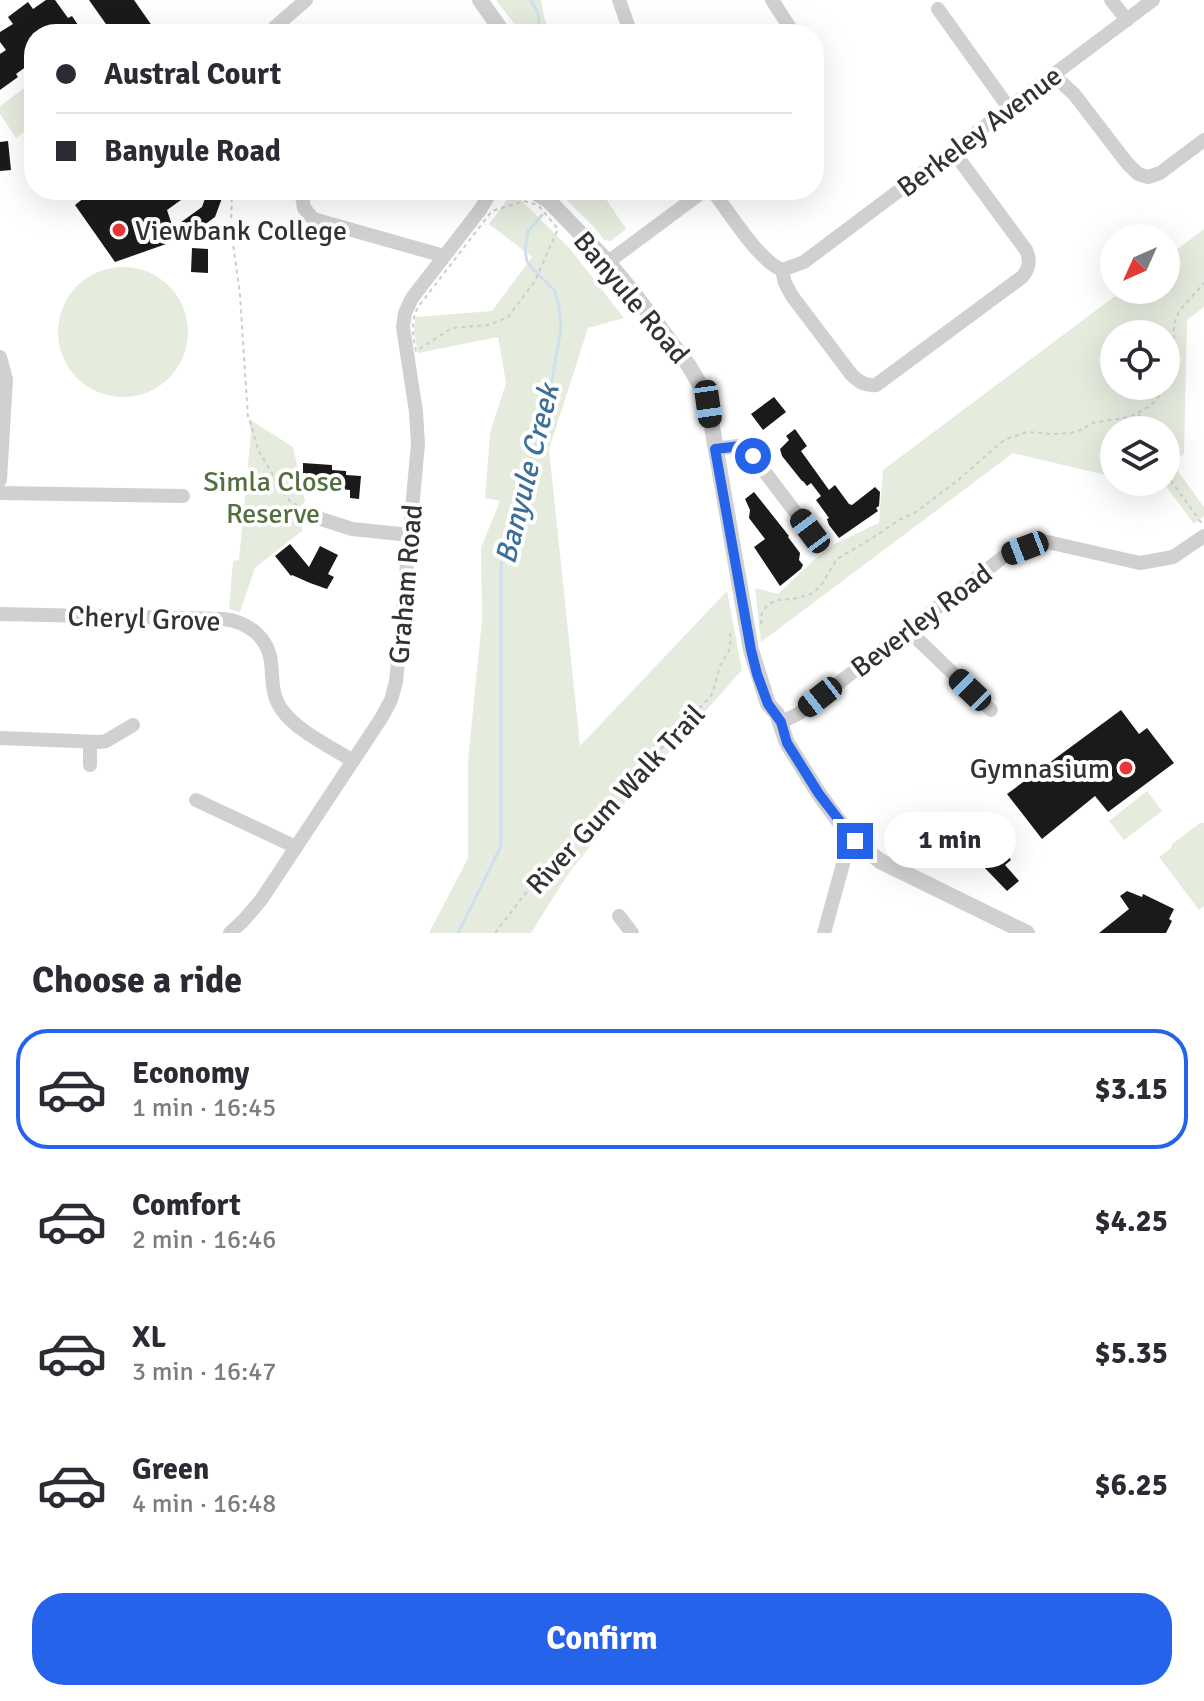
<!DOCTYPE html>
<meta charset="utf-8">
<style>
:root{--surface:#fff;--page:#f2f2f3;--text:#2b2b33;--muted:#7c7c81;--line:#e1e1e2;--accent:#2563eb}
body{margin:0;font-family:Signika,sans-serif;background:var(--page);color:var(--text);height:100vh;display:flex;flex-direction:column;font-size:30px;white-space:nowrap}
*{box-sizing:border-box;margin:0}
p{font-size:26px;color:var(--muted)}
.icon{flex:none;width:44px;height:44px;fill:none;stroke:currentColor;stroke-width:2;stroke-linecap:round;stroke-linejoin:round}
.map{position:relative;height:933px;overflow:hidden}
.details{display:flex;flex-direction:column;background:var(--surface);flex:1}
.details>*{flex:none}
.banner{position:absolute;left:24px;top:24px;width:800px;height:176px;border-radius:32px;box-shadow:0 8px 32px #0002;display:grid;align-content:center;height:176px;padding:0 32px;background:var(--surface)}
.needle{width:52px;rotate:225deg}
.fabs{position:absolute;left:1100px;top:224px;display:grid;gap:16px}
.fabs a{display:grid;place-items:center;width:80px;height:80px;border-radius:50%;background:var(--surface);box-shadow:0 8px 32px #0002;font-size:40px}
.end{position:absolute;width:36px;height:36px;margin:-18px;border:10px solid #2563eb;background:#fff;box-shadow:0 0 0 4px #fff}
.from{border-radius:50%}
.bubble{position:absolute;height:56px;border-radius:28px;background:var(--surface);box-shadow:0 8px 32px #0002;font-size:26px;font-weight:700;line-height:56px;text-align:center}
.car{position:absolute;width:24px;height:48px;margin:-24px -12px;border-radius:10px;box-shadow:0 0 6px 2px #0007;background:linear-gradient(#222 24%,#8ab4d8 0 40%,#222 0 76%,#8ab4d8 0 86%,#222 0)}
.banner b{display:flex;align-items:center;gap:28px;height:76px;font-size:30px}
.banner b+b{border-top:2px solid var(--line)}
.banner i{width:20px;height:20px;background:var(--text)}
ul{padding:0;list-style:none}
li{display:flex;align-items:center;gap:24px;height:120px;margin:0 16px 12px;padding:0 16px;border:4px solid transparent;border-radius:32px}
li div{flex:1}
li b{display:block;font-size:30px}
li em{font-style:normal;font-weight:700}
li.on{border-color:var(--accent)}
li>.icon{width:72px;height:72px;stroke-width:1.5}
h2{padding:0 32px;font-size:36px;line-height:96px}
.action{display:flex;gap:16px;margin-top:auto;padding:16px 32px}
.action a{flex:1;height:92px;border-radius:32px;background:var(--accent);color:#fff;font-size:32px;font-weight:700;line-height:92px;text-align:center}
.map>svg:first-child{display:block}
.green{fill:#e5ecde;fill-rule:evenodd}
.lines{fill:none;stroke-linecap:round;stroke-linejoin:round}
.stream{stroke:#cee0ee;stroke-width:3}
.building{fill:#1a1a1a}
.path{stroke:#cdcdcd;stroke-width:2;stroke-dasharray:4 4;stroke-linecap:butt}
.minor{stroke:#d0d0d0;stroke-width:14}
.tertiary{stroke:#d0d0d0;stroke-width:16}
.route{stroke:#2563eb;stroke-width:10}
.poi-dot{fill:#e93539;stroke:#fff;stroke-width:3}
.labels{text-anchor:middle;stroke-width:8;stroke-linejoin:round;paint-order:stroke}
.street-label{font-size:28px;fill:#333;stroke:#fff}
.poi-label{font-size:28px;fill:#333;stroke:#fff;text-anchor:start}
.park-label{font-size:28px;fill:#53703e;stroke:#fff}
.water-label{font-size:30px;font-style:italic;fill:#3d7098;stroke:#fff}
</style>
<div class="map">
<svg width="1204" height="933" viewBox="0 0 1204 933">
<rect width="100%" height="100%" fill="#fff"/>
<g class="green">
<polygon points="496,0 541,0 544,17 551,34 522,34"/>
<polygon points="34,81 34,125 16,138 0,114 0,106"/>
<polygon points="557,190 600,190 626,229 611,241 604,240 595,228"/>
<polygon points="517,196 571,250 624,318 588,328 549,449 580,746 727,591 742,670 632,794 568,874 531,933 429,933 468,858 468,761 482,621 481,548 500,501 485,498 490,433 506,383 498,337 418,353 414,331 415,317 492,311 532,257 489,224 509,197"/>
<path d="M1204 229V307L1187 320 1184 454 1172 463 1204 507V516L1194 524 1163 482H1166V430H1114V477L1013 453 761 642 755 588 778 594 816 558 836 543 879 523 883 470 1123 290H1166V258ZM1114 334H1166V386H1114Z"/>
<circle cx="123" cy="332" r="65"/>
<path d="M249 419 293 447 305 501C297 511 297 520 303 530L255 568 240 612 229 609 233 561 239 560 251 433Z"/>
<polygon points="1147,791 1162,811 1124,840 1109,821"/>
<polygon points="1200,823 1204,823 1204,906 1199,910 1159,857 1171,848 1172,844"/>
</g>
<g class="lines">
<g class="stream">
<polyline points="531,0 538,14 540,34"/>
<polyline points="564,192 566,190"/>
<polyline points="458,933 501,846 501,565 550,392 561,329 559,307 555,291 532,268 527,261 525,250 528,231 542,215"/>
</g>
</g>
<g class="building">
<polygon points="46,0 55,0 68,18 72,16 80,28 72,34 34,34 34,61 16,74 18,77 0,90 0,54 6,50 0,42 0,32 13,24 8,17 28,2 33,9"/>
<polygon points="89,0 134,0 155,30 150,34 113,34"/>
<polygon points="8,141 11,170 0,171 0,142"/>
<polygon points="94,190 195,190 167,210 173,228 202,207 208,190 225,190 215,217 189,236 115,262 75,205"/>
<polygon points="192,248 208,249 208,273 191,272"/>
<polygon points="774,397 786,412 763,430 751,414"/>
<polygon points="795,429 807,446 801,451 829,490 835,485 849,504 852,505 875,487 880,492 879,506 876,508 878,511 839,538 829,525 827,519 829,518 816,500 821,496 811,483 807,486 803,481 802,481 782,456 780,449 789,440 786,436"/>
<polygon points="303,463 332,465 332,470 346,471 346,475 361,476 359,499 350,498 350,490 305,485 306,473 303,473"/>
<polygon points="754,492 789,536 788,537 800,553 799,560 803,565 801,569 780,586 754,547 765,539 749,518 750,510 745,499"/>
<polygon points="290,544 309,567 320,546 338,555 328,574 334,577 327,589 310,583 292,575 291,576 275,556"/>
<polygon points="1121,710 1139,734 1147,728 1174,763 1108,812 1095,796 1042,839 1007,794"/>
<polygon points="1001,848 1011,860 1005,865 1019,881 1007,891 981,864 994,851 996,853"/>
<polygon points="1127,891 1142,897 1143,894 1174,909 1169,919 1172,921 1166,933 1099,933 1129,909 1120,896"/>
</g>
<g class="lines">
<g class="path">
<polyline points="232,190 231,228 240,295 248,418 251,424 258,450 272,473 280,490 290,501 303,509"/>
<path d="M524 201 538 205 558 229 535 281 508 317 489 325 452 328 416 351C413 336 410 322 418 307L492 211Z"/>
<polyline points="1139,414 1146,430"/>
<polyline points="1166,474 1203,525"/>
<polyline points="761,624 762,612 768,605 776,600 793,599 811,594 820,587 837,559 874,537 899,520 916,512 957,481 1004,440 1027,432 1054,434 1071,433 1083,429 1092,423 1130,417 1150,406 1164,391 1173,369 1174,324 1179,311 1204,283"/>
<path d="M495 933 532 885 711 696C715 686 717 674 721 664 729 649 731 653 730 634L733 633"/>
</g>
<g class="minor">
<polyline points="619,0 631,34"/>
<polyline points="772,0 794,34"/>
<polyline points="1111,0 1127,20"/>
<polyline points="938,9 1009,108"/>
<polyline points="270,34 275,27 306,0"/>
<polyline points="814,62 816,72 814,78"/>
<polyline points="1053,75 1074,94 1127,163 1138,174 1148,177 1160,173 1204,140"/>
<polyline points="301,190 304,208 313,219 444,256"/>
<path d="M712 190C729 212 758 260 782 270L785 283 792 296 851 374C859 382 865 386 876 385L1022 277C1029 269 1031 261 1026 250L953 151"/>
<polyline points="600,268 705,190"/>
<polyline points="782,270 804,262 1153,0"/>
<polyline points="0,357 6,379 0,480"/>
<polyline points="715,449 738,446 749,451 820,545"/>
<polyline points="0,493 183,496"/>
<polyline points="315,517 352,529 410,535"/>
<path d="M0 614 224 619C248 622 268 637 271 662 273 679 271 695 282 710 297 731 331 747 353 761"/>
<polyline points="908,630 991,710"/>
<polyline points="781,722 798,714 1006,555 1043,541 1140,563 1173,557 1204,536"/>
<polyline points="0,738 100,742 106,741 133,725"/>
<polyline points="90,765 90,742"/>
<polyline points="196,800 296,847"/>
<polyline points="619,916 632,933"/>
<polyline points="230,933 243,921 261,900 382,717 391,700 396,682 418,444 416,412 403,327 405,313 412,298 480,210 492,190"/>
<polyline points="824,933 846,853 855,841"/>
</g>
<g class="tertiary">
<polyline points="480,0 504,34"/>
<polyline points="531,190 548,200 608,262 632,291 689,366 703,390 708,404 751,650 768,704 777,714 787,743 819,794 838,820 855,841 880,861 1027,933"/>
</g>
</g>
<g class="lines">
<polyline class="route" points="753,456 741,446 715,449 751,650 757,674 768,704 781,722 787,743 819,794 855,841"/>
</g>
<g class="poi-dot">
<circle cx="119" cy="230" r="8"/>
<circle cx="1126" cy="768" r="8"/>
</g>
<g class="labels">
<g class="street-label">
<text transform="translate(979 131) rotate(-37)" y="10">Berkeley Avenue</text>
<text transform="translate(632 297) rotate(50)" y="10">Banyule Road</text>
<text transform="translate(405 584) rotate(-85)" y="10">Graham Road</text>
<text transform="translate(144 618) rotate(2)" y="10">Cheryl Grove</text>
<text transform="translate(921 620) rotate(-37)" y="10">Beverley Road</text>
<text transform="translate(615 799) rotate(-47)" y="10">River Gum Walk Trail</text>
</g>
<g class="poi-label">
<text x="135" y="240">Viewbank College</text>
<text x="1110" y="778" text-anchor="end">Gymnasium</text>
</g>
<g class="park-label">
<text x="273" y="491">Simla Close<tspan x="273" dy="32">Reserve</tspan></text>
</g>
<g class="water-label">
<text transform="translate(527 474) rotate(-76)" y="10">Banyule Creek</text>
</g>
</g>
</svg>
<div class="fabs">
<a><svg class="needle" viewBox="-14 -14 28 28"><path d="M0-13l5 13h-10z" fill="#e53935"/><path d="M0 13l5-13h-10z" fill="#7c7c81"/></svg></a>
<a><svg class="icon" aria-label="locate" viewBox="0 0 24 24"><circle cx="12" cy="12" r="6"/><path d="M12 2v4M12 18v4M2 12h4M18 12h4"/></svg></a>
<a><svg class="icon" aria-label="layers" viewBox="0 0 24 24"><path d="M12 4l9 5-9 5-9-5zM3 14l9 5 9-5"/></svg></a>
</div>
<i class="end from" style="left:753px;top:456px"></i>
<i class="end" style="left:855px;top:841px"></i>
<div class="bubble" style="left:884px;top:812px;width:132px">1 min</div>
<i class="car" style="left:708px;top:404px;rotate:172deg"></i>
<i class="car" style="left:810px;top:531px;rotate:323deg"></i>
<i class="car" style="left:1025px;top:548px;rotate:249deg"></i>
<i class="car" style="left:970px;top:690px;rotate:314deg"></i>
<i class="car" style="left:820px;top:697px;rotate:232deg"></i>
<div class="banner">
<b><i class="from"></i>Austral Court</b>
<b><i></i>Banyule Road</b>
</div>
</div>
<section class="details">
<h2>Choose a ride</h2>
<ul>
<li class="on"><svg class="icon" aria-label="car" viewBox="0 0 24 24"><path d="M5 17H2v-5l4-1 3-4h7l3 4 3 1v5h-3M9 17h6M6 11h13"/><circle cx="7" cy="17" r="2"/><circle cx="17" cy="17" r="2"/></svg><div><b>Economy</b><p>1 min · 16:45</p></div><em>$3.15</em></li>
<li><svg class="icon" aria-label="car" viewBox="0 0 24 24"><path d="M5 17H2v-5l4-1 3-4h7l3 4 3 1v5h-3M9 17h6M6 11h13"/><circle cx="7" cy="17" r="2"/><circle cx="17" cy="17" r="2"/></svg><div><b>Comfort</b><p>2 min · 16:46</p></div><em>$4.25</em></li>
<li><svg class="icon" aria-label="car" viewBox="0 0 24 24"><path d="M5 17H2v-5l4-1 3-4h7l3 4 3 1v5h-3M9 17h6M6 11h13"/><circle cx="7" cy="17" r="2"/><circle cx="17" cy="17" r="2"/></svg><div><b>XL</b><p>3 min · 16:47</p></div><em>$5.35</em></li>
<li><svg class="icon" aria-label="car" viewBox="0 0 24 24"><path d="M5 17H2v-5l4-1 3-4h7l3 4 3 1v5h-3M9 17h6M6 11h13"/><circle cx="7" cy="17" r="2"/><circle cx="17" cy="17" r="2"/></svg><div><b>Green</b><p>4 min · 16:48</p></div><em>$6.25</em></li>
</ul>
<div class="action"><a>Confirm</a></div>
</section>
